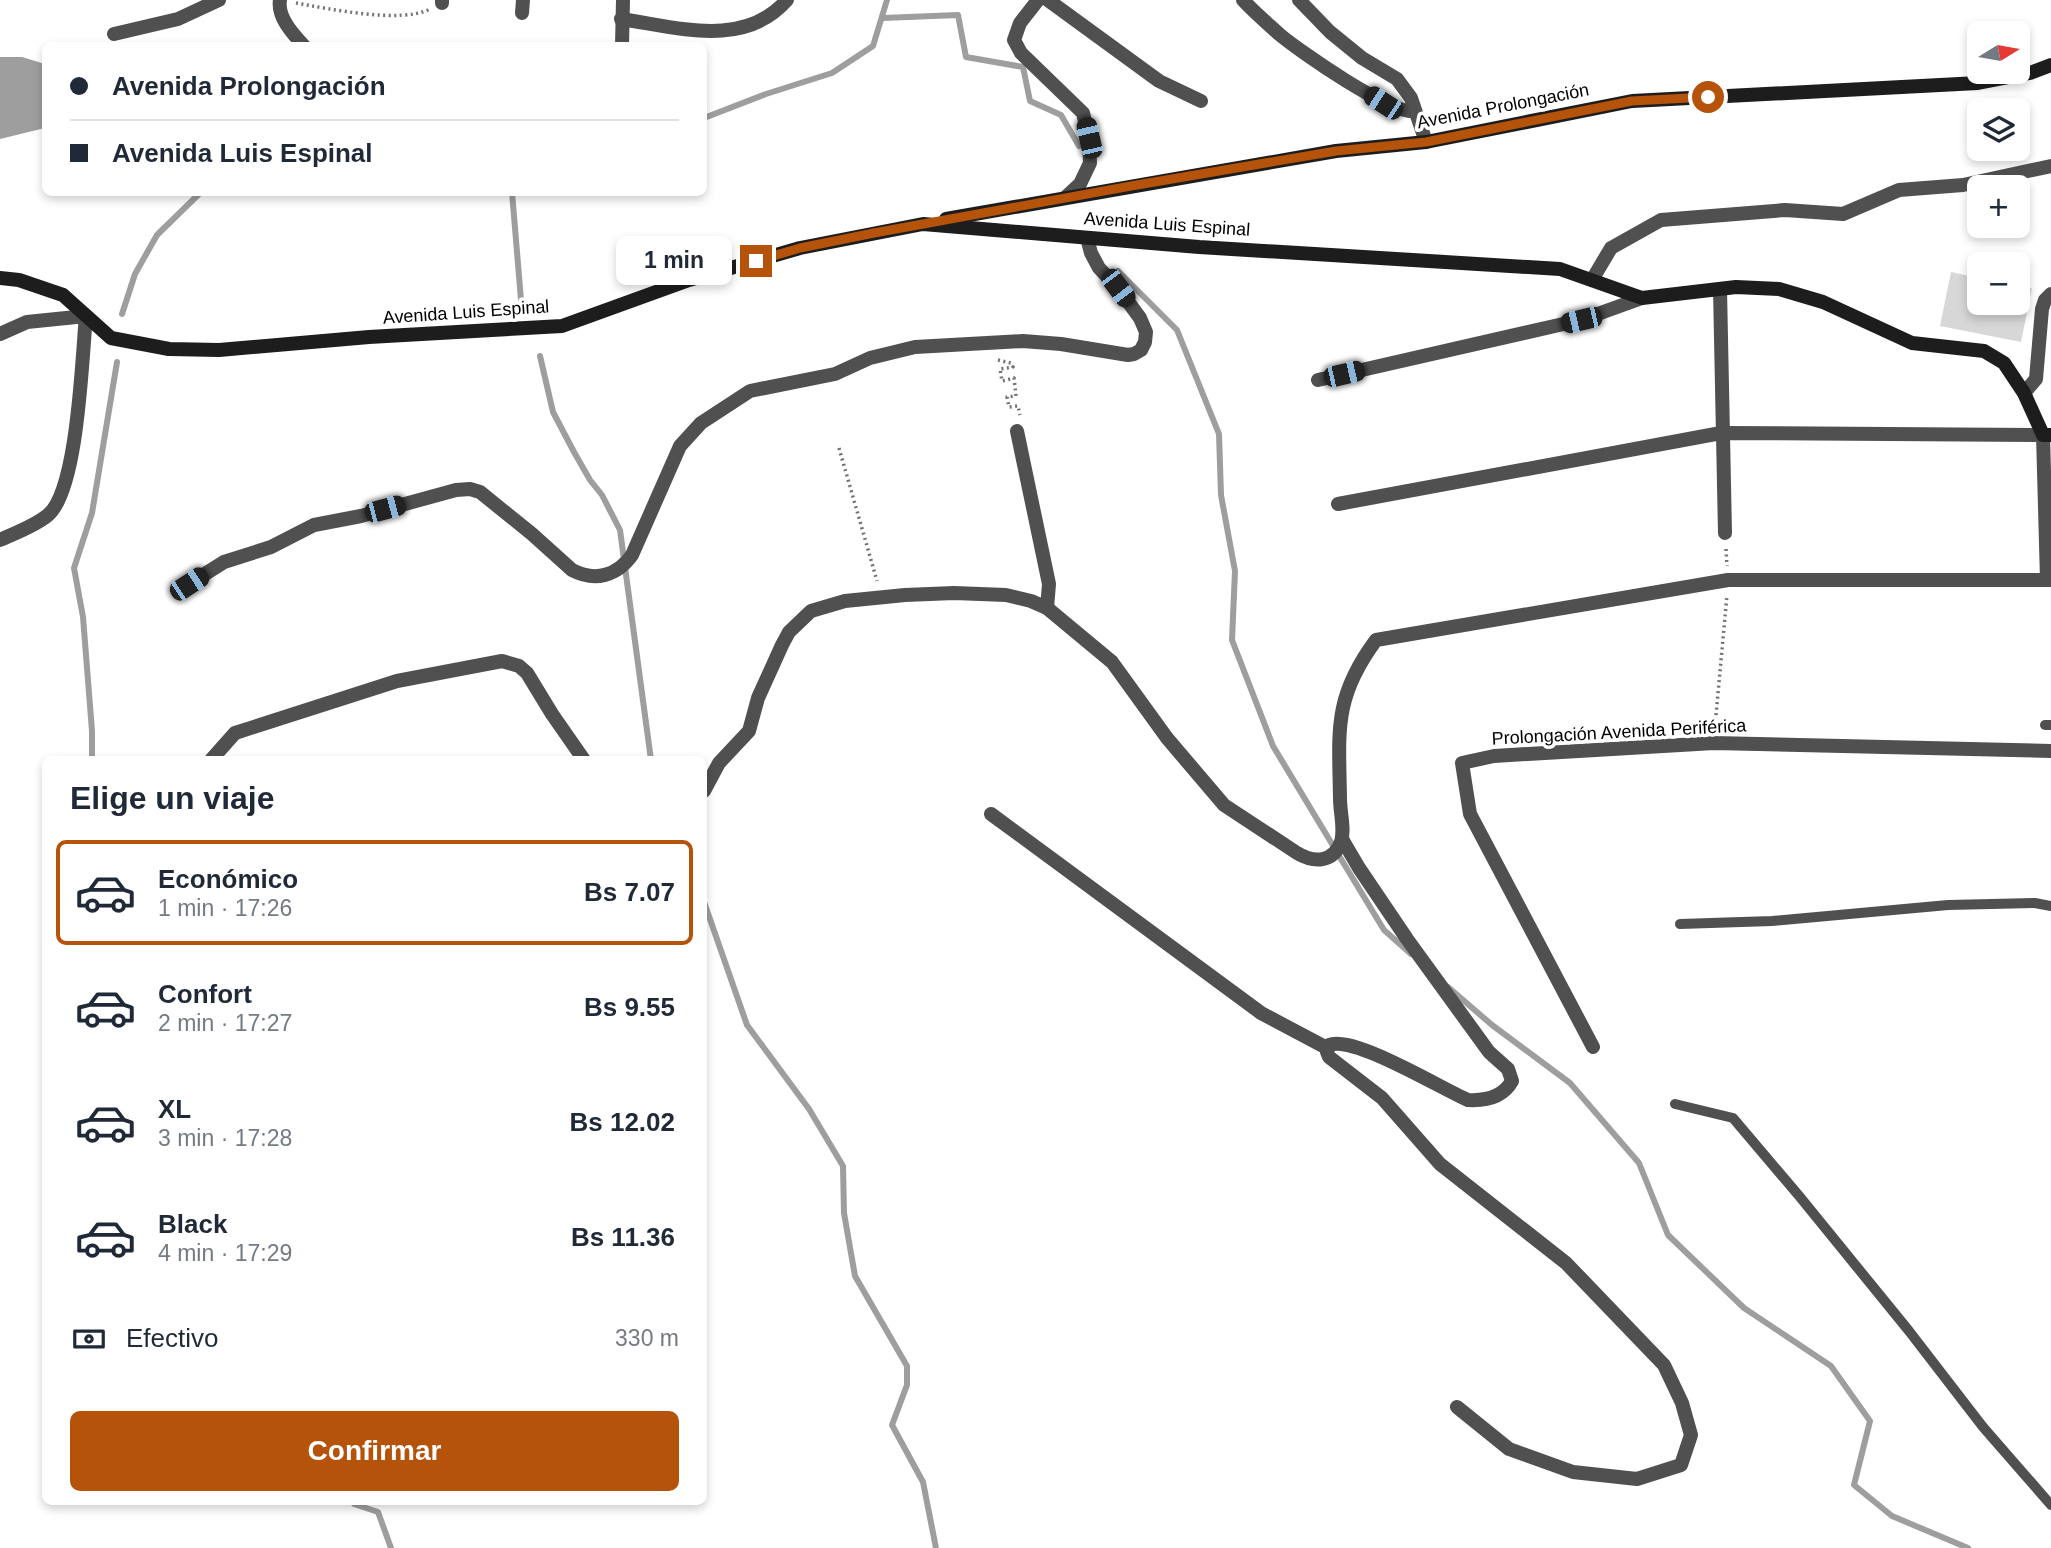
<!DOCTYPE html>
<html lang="es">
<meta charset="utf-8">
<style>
:root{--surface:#fff;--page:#f2f2f3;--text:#1f2937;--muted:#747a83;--line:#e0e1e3;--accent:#b45309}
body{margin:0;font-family:Helvetica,sans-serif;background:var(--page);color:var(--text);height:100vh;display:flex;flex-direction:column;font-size:26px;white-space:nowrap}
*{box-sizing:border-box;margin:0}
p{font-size:23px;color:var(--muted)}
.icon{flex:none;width:38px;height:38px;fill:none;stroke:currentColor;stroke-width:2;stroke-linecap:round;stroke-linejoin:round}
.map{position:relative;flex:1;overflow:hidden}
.details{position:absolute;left:42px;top:756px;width:665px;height:749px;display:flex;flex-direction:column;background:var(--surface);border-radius:10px;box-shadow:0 4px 10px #0003}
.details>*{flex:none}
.guide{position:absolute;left:42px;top:42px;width:665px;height:154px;border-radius:10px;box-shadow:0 4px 10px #0003;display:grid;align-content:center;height:154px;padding:0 28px;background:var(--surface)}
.needle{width:46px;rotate:79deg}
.controls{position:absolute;left:1967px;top:21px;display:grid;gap:14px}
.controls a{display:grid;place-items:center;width:63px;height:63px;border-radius:10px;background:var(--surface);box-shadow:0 4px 10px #0003;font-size:35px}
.end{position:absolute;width:32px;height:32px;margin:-16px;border:9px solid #b45309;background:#fff;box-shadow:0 0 0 4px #fff}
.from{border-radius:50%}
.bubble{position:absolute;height:49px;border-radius:10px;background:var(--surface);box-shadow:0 4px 10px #0003;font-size:23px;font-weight:600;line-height:49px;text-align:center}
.car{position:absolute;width:21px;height:42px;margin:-21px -10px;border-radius:9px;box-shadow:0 0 5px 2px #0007;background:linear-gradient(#222 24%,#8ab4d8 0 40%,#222 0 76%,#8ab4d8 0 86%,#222 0)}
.guide b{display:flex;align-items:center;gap:24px;height:66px;font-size:26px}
.guide b+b{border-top:2px solid var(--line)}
.guide i{width:18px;height:18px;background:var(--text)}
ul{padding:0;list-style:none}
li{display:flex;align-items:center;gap:21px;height:105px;margin:0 14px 10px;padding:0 14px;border:4px solid transparent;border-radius:10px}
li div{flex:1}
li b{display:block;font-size:26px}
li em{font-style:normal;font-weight:600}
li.selected{border-color:var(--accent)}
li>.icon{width:63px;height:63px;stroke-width:1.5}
h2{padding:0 28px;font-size:32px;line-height:84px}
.pay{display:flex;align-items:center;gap:18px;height:77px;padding:0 28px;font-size:26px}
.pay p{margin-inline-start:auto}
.button{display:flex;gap:14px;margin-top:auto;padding:14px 28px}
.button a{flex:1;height:80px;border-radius:10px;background:var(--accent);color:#fff;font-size:28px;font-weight:600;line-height:80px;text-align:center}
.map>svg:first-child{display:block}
.green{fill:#d7d7d7}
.water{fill:#9e9e9e}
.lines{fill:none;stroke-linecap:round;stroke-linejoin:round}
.stream{stroke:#9e9e9e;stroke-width:6}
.path{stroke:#727272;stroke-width:3.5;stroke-dasharray:2 3.5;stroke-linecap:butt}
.lane{stroke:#505050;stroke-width:10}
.street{stroke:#505050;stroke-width:14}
.secondary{stroke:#1d1d1d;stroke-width:14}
.route{stroke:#b45309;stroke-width:9}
.labels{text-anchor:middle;stroke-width:7;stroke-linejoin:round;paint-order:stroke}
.street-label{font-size:18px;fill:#000;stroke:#fff}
</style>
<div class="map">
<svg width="2051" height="1548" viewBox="0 0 2051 1548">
<rect width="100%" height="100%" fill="#fff"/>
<polygon class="green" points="1951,272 1979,278 1979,303 2018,303 2018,285 2032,288 2021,342 1940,326"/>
<polygon class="water" points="0,57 22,57 45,64 45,128 0,139"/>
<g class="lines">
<g class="stream">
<polyline points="883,18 958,15 966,57 1023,67 1030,101 1061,115 1079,146"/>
<polyline points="704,118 766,94 832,73 873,46 887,0"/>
<polyline points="512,192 521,300"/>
<polyline points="1118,271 1177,330 1219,434 1221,495 1235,571 1232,640 1273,746 1332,844"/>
<polyline points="122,314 135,274 157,235 201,192"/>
<polyline points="540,356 553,412 574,452 590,480 602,495 620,530 651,760"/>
<polyline points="92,760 92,731 83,617 74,568 92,513 117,362"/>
<polyline points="1338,854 1384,930 1411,954"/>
<polyline points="704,902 747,1025 809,1109 843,1166 844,1213 855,1276 907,1366 907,1385 892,1425 923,1482 936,1548"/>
<polyline points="1448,987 1492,1025 1570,1083 1639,1163 1668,1235 1744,1308 1831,1366 1870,1421 1854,1485 1892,1516 1968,1548"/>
<polyline points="353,1502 354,1504 378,1512 391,1548"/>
</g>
<g class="path">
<path d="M296 3C330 9 401 24 430 9"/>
<polyline points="998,360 1011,363 1013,367 1000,369 1002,381 1014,378 1016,396 1007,397 1009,407 1018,406 1020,415"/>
<polyline points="839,448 877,581"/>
<polyline points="1726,549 1727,566"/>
<polyline points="1715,726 1727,595"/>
</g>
<g class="lane">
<polyline points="2045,725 2051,725"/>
<polyline points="1680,924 1772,921 1948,905 2035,903 2051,906"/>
<polyline points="1675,1104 1733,1118 1800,1197 1909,1331 1983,1427 2051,1505"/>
</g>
<g class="street">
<path d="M280 0C277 17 293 34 304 46"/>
<polyline points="1038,0 1020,23 1014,40 1021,53 1083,113 1089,138 1090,163 1080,184 1066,197"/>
<polyline points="1048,0 1159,81 1201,101"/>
<path d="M1243 0C1254 12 1267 23 1279 34 1299 51 1394 117 1415 111"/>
<polyline points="1299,0 1330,32 1362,58 1397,79 1411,98 1426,142"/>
<polyline points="442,3 442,0"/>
<polyline points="522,13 523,0"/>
<path d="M621 19C677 27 744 49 787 0"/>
<polyline points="114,34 178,19 219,0"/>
<polyline points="622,46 623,0"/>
<polyline points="1592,280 1611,248 1661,220 1785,210 1843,214 1899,190 1963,185 2051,166"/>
<polyline points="1720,289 1725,533"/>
<path d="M0 334 27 322 86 316C82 357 78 490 48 515 35 526 15 533 0 540"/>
<polyline points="1318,380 1581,320 1642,298"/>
<polyline points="2024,393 2036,379 2042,309 2045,300 2051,294"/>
<polyline points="1017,431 1049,584 1047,608"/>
<polyline points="1338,504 1721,433 2043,435 2047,580"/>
<path d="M189 584 224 562 271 547 314 525 361 516 456 490 470 489 480 492 532 534 572 570C595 582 617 576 632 555L680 446 701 423 750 391 835 374 870 358 915 347 1023 341 1061 344 1128 355 1134 354 1141 350 1145 342 1146 332 1140 318 1118 288 1099 268 1091 253 1087 238"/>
<polyline points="211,760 235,733 397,681 502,661 519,666 527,673 552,714 584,760"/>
<path d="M704 791 719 763 749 731 758 698 782 645 789 632 811 611 845 601 905 595 954 593 1006 595 1031 601 1047 608 1112 662 1167 738 1224 805 1297 853C1314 863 1333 863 1341 842 1345 830 1340 812 1340 799 1339 731 1333 698 1376 640L1728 580H2051"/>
<polyline points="991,814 1261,1013 1327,1048"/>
<path d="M1342 839 1359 868 1407 939 1489 1052 1508 1069 1512 1081C1503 1097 1486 1101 1468 1100 1440 1088 1354 1035 1329 1045L1327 1052 1329 1057 1382 1098 1440 1164 1566 1263 1664 1365 1682 1403 1691 1435 1681 1465 1637 1479 1573 1472 1509 1449 1457 1407"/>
<polyline points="1593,1047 1470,814 1462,763 1494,756 1714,743 2051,751"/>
</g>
<g class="secondary">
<polyline points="946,219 1336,151 1426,142 1632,101 1978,83 2030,73 2051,65"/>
<polyline points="0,278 19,280 63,295 111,338 169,349 219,350 369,337 562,326 689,280 800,248 923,224 1199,247 1560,269 1642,298 1736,287 1779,289 1823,302 1912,343 1984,351 2004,363 2024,393 2043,435 2051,435"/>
</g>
</g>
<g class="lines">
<polyline class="route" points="756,261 800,248 874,233 1131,186 1336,151 1426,142 1632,101 1708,97"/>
</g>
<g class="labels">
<g class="street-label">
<text transform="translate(1503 106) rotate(-11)" y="6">Avenida Prolongación</text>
<text transform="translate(1167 224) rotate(4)" y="6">Avenida Luis Espinal</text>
<text transform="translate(466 312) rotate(-4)" y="6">Avenida Luis Espinal</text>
<text transform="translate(1619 732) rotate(-3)" y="6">Prolongación Avenida Periférica</text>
</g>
</g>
</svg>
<div class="controls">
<a><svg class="needle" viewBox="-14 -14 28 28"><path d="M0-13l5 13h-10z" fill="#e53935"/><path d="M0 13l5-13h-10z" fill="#747a83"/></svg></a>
<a><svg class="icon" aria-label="layers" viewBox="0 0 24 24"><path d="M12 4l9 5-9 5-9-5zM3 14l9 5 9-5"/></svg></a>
<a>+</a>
<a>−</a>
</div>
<i class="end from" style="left:1708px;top:97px"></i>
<i class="end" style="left:756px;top:261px"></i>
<div class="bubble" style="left:616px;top:236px;width:116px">1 min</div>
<i class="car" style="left:1383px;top:103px;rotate:303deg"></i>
<i class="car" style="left:1089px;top:138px;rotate:347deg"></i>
<i class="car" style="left:1118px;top:288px;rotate:143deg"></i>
<i class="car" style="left:1581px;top:320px;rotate:257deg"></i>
<i class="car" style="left:1344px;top:374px;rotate:77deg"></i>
<i class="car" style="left:385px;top:509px;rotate:75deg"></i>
<i class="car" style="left:189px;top:584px;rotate:57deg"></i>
<div class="guide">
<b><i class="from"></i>Avenida Prolongación</b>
<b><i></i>Avenida Luis Espinal</b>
</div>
<section class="details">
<h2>Elige un viaje</h2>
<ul>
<li class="selected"><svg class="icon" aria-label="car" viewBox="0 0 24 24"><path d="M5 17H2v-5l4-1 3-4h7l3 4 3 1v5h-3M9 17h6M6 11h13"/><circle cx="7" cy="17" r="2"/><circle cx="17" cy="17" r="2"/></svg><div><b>Económico</b><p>1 min · 17:26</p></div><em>Bs 7.07</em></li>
<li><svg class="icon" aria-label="car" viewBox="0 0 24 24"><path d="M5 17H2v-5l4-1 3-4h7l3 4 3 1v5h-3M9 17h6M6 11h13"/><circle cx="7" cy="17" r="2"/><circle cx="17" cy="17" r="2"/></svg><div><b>Confort</b><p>2 min · 17:27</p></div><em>Bs 9.55</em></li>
<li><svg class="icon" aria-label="car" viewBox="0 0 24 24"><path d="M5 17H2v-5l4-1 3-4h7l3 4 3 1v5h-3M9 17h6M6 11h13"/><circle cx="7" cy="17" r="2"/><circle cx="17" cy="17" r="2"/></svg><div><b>XL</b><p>3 min · 17:28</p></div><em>Bs 12.02</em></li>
<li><svg class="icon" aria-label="car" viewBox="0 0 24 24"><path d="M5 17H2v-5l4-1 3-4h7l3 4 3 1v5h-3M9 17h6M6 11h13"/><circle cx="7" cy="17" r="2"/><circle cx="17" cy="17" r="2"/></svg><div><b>Black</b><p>4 min · 17:29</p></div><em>Bs 11.36</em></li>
</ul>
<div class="pay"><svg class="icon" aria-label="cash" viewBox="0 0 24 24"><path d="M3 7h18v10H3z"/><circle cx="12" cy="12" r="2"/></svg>Efectivo<p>330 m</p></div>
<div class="button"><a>Confirmar</a></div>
</section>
</div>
